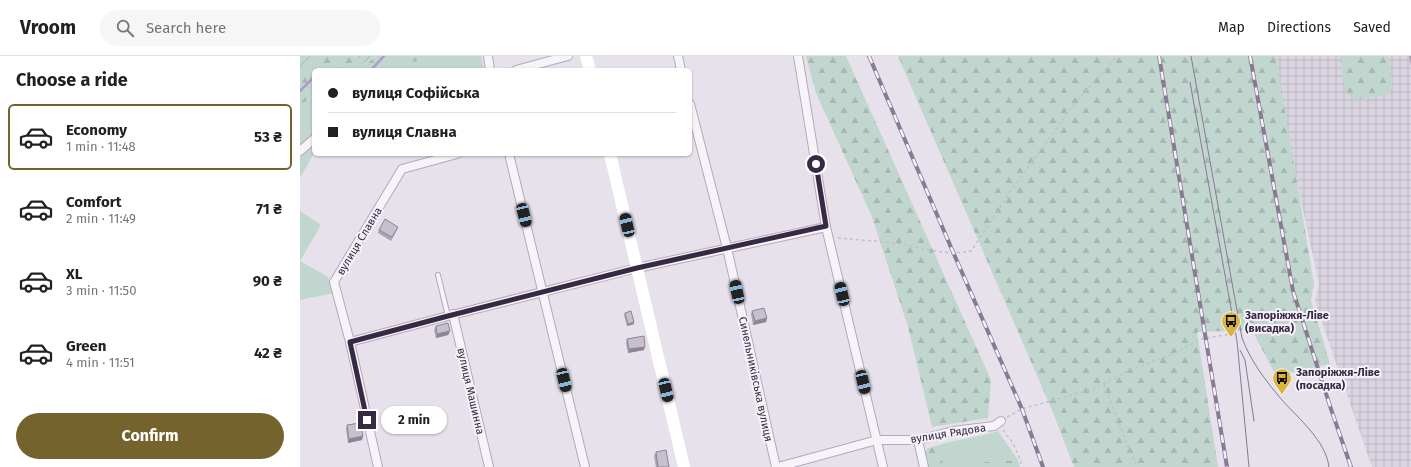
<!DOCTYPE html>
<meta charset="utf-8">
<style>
:root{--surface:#fff;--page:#f6f6f6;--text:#202124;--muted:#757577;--line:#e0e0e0;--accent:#75632e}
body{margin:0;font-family:"Fira Sans",sans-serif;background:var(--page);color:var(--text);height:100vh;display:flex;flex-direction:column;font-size:15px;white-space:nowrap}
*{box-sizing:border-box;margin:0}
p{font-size:13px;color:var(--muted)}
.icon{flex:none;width:22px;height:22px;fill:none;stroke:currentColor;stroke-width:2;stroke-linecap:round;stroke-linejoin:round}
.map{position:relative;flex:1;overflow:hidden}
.sheet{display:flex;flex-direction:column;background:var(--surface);width:300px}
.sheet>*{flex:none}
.banner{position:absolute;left:12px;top:12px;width:380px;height:88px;border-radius:6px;box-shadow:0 1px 3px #0004;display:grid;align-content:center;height:88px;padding:0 16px;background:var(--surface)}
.end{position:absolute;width:18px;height:18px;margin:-9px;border:5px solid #372845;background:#fff;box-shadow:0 0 0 2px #fff}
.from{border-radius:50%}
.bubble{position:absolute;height:28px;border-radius:14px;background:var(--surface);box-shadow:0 1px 3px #0004;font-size:13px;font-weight:700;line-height:28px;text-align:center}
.car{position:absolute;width:12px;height:24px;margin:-12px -6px;border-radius:5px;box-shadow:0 0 3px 1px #0007;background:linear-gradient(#222 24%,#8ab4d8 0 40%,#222 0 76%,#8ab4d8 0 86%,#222 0)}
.banner b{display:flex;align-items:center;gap:14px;height:38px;font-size:15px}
.banner b+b{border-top:1px solid var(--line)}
.banner i{width:10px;height:10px;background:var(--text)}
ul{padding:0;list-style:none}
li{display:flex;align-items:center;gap:12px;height:66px;margin:0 8px 6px;padding:0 8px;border:2px solid transparent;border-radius:6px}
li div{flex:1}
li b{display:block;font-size:15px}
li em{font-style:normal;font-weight:700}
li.selected{border-color:var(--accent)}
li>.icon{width:36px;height:36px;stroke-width:1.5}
h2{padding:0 16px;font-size:18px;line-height:48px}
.button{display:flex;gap:8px;margin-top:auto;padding:8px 16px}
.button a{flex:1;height:46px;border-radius:24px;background:var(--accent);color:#fff;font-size:16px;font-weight:700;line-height:46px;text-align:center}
header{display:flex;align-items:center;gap:24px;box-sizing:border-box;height:56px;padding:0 20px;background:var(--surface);border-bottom:1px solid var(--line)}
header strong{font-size:19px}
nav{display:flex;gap:22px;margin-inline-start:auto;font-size:14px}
.search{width:280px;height:36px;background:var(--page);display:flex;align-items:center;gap:10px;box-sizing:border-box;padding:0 14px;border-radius:22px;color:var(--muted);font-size:15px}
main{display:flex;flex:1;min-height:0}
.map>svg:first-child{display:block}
.industrial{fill:url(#industrial-grid)}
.grass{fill:#c1d6cf}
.forest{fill:url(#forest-firs)}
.garden{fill:url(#garden-furrows)}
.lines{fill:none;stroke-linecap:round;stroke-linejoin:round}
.stream{stroke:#af99cf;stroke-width:2.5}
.lane-casing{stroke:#b2aab9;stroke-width:6}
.street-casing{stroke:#b2aab9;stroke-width:10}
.path{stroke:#c5bfca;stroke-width:1.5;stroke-dasharray:3 3;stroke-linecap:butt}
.lane{stroke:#f7f4f9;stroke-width:4}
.street{stroke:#f7f4f9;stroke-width:8}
.secondary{stroke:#fff;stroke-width:12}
.tram{stroke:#887996;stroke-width:1}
.rail-casing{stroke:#887996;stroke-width:4}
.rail{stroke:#f5f1f8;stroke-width:2.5;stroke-dasharray:8;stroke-linecap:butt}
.wall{fill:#aba3b2}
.shaded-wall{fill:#8b8591}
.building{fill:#c7becf;stroke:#8b8591}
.route{stroke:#372845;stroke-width:5}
.labels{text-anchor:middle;stroke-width:4;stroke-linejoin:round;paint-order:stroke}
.street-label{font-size:11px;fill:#372845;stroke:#f5f1f8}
.poi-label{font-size:11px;font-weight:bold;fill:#372845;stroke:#f5f1f8;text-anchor:start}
</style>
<header>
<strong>Vroom</strong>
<div class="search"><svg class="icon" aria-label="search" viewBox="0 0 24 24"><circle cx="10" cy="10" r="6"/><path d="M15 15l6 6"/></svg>Search here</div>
<nav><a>Map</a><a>Directions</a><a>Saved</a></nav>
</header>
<main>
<section class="sheet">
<h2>Choose a ride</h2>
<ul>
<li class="selected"><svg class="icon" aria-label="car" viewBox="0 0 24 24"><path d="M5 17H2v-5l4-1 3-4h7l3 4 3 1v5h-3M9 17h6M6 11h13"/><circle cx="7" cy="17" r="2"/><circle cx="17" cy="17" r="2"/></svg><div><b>Economy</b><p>1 min · 11:48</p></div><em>53 ₴</em></li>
<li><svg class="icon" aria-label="car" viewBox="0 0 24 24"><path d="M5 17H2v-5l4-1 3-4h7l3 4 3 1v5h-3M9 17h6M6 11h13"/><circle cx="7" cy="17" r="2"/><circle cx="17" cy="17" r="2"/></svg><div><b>Comfort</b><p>2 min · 11:49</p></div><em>71 ₴</em></li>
<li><svg class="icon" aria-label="car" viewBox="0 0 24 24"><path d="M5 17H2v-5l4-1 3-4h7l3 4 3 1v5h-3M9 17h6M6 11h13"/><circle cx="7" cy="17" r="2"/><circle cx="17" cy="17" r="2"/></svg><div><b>XL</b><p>3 min · 11:50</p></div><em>90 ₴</em></li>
<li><svg class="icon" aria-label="car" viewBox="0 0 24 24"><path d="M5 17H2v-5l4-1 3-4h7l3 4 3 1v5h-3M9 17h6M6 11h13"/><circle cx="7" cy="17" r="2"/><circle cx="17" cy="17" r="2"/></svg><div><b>Green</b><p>4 min · 11:51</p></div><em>42 ₴</em></li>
</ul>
<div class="button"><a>Confirm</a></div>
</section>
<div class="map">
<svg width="1111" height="411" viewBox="0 0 1111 411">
<defs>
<pattern id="industrial-grid" width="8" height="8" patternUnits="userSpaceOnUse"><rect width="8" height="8" fill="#dad3e0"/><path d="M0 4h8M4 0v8" fill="none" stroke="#bcb5c2"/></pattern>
<pattern id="forest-firs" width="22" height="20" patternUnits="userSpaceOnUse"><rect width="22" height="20" fill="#c1d6cf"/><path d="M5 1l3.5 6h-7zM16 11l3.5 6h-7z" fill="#a6b8b3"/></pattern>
<pattern id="garden-furrows" width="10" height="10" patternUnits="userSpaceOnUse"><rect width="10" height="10" fill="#c1d6cf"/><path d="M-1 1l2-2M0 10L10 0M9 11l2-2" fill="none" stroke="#a6b8b3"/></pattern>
</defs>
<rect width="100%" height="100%" fill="#e6e1eb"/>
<polygon class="industrial" points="970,0 1111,0 1111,411 1072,411 1015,246 1019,228"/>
<g class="grass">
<polygon points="92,0 100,0 114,6 131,0 181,0 184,14 78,14 85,5"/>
<polygon points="14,40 14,80 0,91 0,49"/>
<polygon points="14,90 14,97 0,122 0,100"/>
<polygon points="0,155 21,169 0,205 28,221 34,237 0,244"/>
<path d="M698 375 718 404 685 406 683 411H640L643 409 635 390C656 383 678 382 698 375Z"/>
</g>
<g class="forest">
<polygon points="19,0 56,0 67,8 76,0 92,0 85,5 78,14 14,14 14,40 0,49 0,18"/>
<polygon points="100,0 131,0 114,6"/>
<polygon points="506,0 546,0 691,324 688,362 632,371 608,271 572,161 516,37"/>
<polygon points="598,0 976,0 1014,228 1011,244 1030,308 976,320 952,274 897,276 918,411 774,411 752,354"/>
<polygon points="1040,0 1088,0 1092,24 1092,32 1088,38 1059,43 1051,42 1045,34"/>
<polygon points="635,390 644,409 640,411 626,411 623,399 627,393"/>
<polygon points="718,404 720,411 683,411 684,406"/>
</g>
<g class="garden">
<polygon points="0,0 19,0 0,18"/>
<polygon points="56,0 76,0 67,8"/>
</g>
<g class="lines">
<g class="stream">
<polyline points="71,14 84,0"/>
<polyline points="0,35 14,21"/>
</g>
<g class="lane-casing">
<polyline id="lane" points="138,219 148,260"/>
</g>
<g class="street-casing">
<g id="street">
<polyline points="188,0 190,14"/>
<polyline points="378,0 381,14"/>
<polyline points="498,0 526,171 583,411"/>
<polyline points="216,14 268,0"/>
<polyline points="390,48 427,192 476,411"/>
<polyline points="0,95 14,83"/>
<polyline points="209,98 285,411"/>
<polyline points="153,258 189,411"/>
<polyline points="50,286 148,260 337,212 526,171"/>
<polyline points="618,384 624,411"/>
<polyline points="78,411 50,286 34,226 102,113 157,98"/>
<polyline points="478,411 577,384 618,384 653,375 694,370 701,365"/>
</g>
</g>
<g class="path">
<path d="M538 182C558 184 579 185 600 188 623 192 648 200 671 195L713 132 775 47 817 0"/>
<polyline points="804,328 827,388 837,411"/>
<polyline points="707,361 722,353 793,333 835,312 873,298 901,283 931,278"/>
<polyline points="703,374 713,387 723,411"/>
</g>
<use href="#lane" class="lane"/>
<use href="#street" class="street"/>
<g class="secondary">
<polyline points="286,0 290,14"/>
<polyline points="310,98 384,411"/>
</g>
<g class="tram">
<path d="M891 0 942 282C951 306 966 325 982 344 999 363 1026 385 1029 411"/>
<polyline points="890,26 937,285 949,411"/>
<polyline points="940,294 945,304 954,365"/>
</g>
<g class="rail-casing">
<g id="rail">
<polyline points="569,0 653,196 722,353 743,411"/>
<polyline points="859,0 927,411"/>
<polyline points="950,0 993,235 1031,353 1051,411"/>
</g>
</g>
<use href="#rail" class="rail"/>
</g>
<g class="wall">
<polygon points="1109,0 1111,0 1111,10"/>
<polygon points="98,171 97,174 91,185 78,177 79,174"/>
<polygon points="452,255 467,262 466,266 453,269 451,258"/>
<polygon points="325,257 334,266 334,268 327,270 324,259"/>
<polygon points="136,270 150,275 148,279 136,282 134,274"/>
<polygon points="327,283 344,294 328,297 326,287"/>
<polygon points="47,369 63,380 62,384 48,387 46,373"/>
<polygon points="356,396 369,411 356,411 354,400"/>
</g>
<g class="shaded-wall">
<polygon points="467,262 466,266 453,269 455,265"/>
<polygon points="334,266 334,268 327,270 328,268"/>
<polygon points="150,275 148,279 136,282 137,278"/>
<polygon points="345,291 344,294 328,297 329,293"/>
<polygon points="63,380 62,384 48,387 49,383"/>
</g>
<g class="building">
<polygon points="85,163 98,171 92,181 79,174"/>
<polygon points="464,252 467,262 455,265 452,255"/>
<polygon points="331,255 334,266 328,268 325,257"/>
<polygon points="148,267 150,275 137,278 136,270"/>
<polygon points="344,280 345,291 329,293 327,283"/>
<polygon points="60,367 63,380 49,383 47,369"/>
<polygon points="366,394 369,411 358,411 356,396"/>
</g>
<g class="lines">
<polyline class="route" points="67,364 50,286 148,260 337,212 526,170 516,108"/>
</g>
<defs>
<g id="bus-pin" transform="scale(1)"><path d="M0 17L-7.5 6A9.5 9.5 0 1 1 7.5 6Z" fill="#dcb33b" stroke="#f5f1f8"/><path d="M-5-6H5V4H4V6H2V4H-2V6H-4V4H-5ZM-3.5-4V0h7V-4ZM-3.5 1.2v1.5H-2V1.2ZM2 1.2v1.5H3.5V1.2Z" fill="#111"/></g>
</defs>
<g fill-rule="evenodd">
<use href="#bus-pin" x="931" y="265"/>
<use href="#bus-pin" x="982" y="322"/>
</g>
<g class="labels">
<g class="street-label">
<text transform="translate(59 185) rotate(-59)" y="4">вулиця Славна</text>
<text transform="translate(456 323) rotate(78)" y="4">Синельниківська вулиця</text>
<text transform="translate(171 335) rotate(77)" y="4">вулиця Машинна</text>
<text transform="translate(648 377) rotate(-9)" y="4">вулиця Рядова</text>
</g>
<g class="poi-label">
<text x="945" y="263">Запоріжжя-Ліве<tspan x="945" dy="13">(висадка)</tspan></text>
<text x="996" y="320">Запоріжжя-Ліве<tspan x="996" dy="13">(посадка)</tspan></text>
</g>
</g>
</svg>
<i class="end from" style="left:516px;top:108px"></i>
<i class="end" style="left:67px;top:364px"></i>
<div class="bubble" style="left:81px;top:350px;width:66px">2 min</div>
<i class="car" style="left:224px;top:159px;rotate:166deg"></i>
<i class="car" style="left:327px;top:169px;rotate:347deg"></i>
<i class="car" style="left:437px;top:236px;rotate:348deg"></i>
<i class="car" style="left:542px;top:238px;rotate:347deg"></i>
<i class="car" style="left:264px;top:324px;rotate:167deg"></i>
<i class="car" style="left:563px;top:326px;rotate:167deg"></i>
<i class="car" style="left:366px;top:334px;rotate:167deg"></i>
<div class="banner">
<b><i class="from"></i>вулиця Софійська</b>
<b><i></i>вулиця Славна</b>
</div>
</div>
</main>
